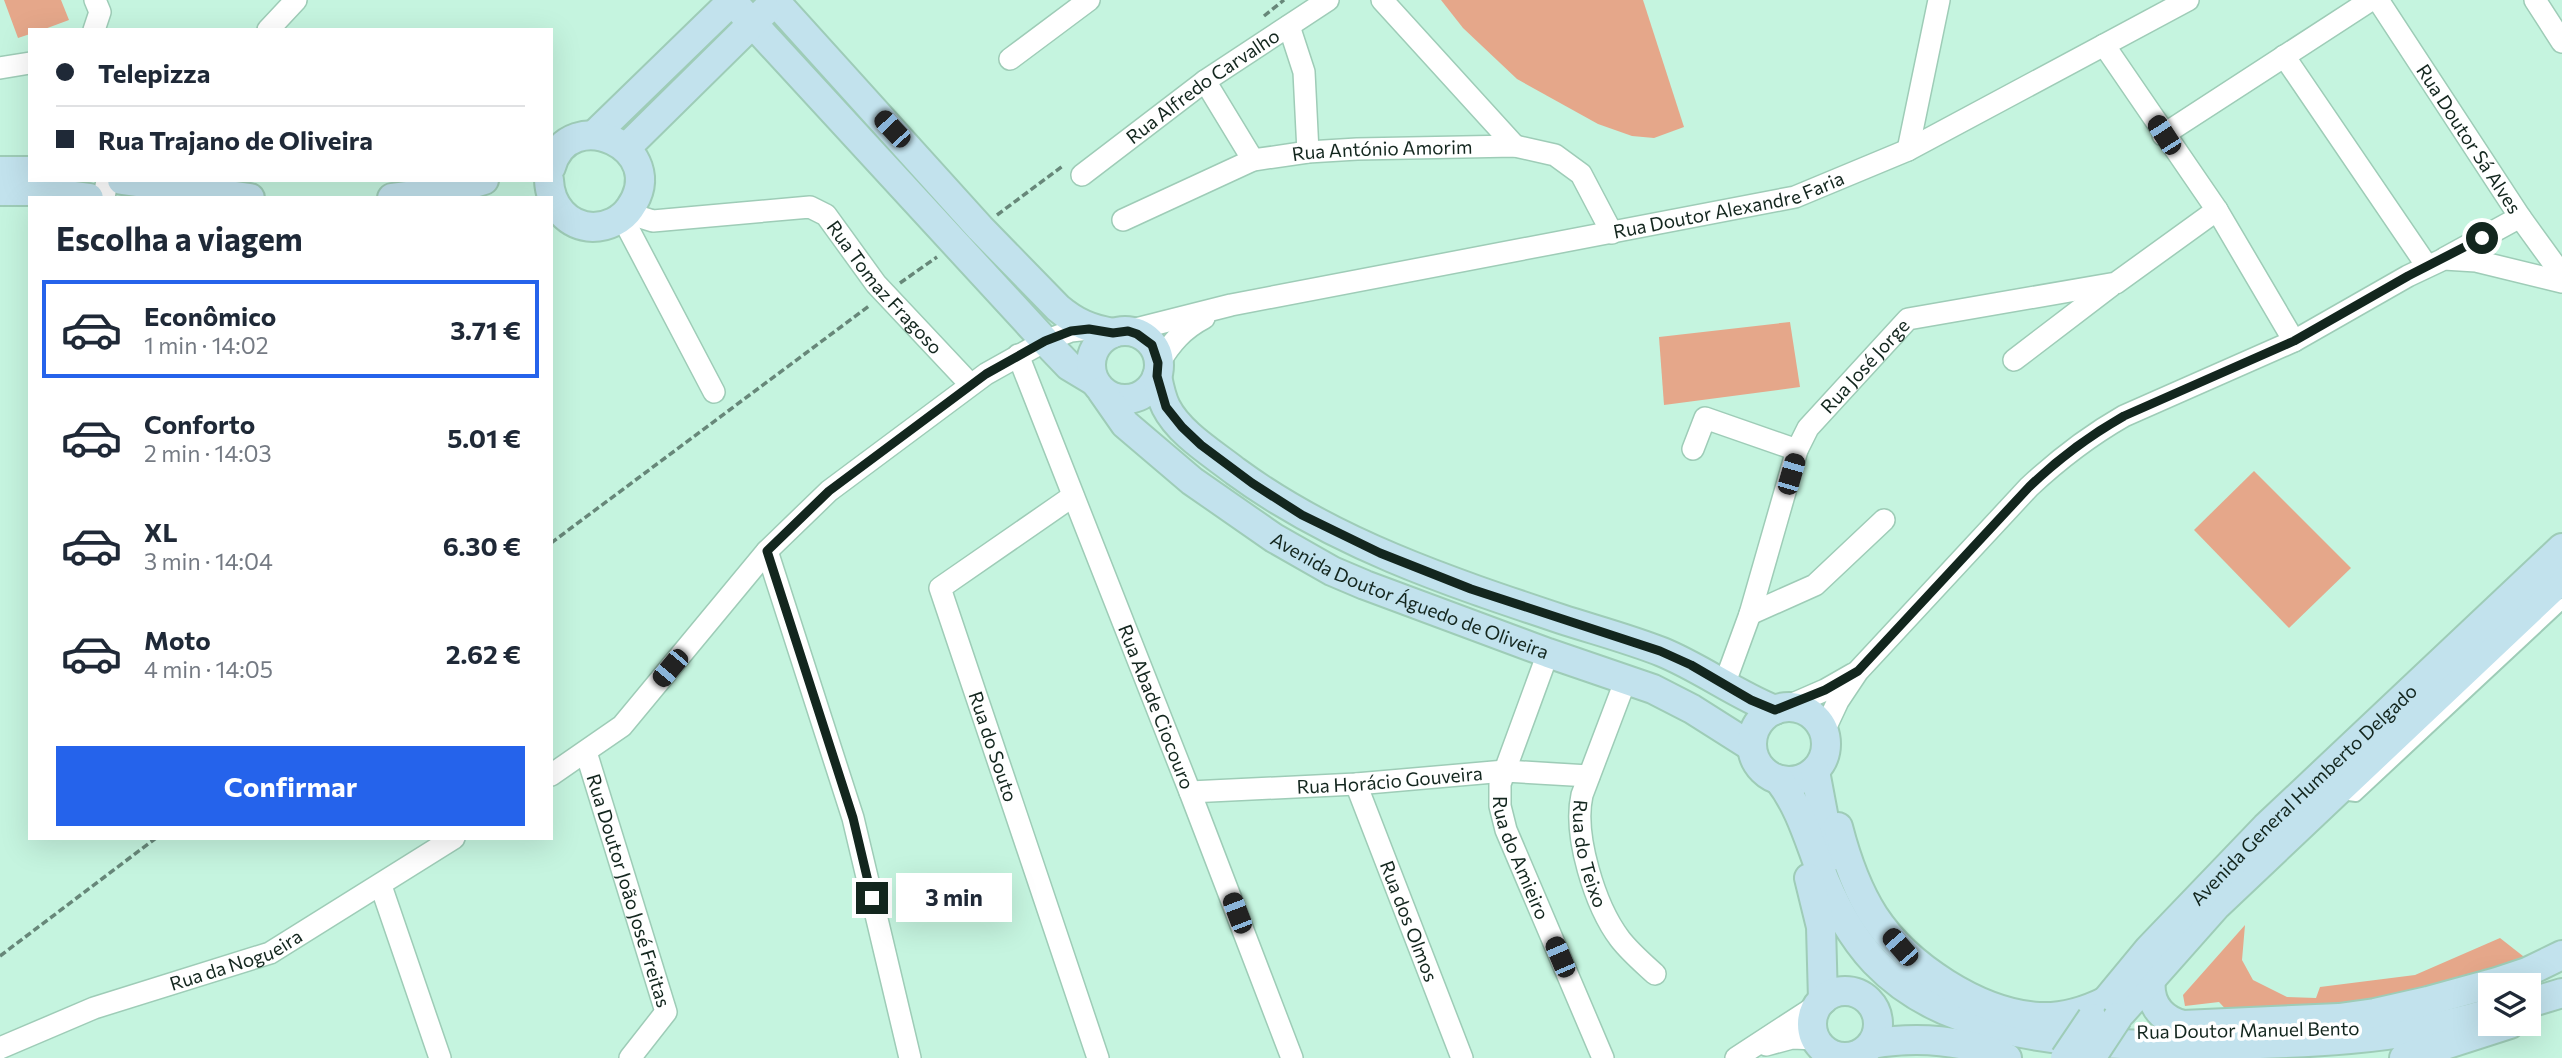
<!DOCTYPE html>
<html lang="pt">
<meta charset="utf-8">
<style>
:root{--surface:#fff;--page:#f6f6f7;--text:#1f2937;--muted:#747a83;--line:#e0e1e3;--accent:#2563eb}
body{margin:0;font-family:Commissioner,sans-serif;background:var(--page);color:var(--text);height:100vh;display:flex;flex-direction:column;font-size:26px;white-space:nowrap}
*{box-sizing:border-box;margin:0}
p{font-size:23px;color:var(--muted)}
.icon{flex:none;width:38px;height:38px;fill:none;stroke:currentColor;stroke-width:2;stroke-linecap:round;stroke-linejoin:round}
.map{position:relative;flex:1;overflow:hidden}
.details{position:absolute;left:28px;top:196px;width:525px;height:644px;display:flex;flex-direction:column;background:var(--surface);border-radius:0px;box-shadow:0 7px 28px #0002}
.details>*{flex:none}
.hud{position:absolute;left:28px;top:28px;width:525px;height:154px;border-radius:0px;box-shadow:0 7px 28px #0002;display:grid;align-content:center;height:154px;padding:0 28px;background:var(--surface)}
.buttons{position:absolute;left:2478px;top:973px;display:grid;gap:14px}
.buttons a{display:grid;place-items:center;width:63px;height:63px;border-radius:0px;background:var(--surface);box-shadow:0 7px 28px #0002;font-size:35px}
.end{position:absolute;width:32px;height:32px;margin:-16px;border:9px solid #13261e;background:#fff;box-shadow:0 0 0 4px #fff}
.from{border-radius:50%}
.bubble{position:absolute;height:49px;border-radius:0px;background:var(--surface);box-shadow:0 7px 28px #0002;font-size:23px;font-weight:700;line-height:49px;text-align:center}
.car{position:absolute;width:21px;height:42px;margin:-21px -10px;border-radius:9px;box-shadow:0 0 5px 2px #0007;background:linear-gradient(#222 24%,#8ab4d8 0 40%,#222 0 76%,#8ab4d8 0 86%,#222 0)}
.hud b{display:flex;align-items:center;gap:24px;height:66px;font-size:26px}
.hud b+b{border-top:2px solid var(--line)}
.hud i{width:18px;height:18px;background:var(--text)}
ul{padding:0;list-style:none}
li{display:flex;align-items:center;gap:21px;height:98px;margin:0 14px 10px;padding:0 14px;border:4px solid transparent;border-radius:0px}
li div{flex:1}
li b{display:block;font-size:26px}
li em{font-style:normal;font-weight:700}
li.active{border-color:var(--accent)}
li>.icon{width:63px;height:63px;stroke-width:1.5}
h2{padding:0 28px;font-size:32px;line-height:84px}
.action{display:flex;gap:14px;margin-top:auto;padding:14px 28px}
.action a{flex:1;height:80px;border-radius:0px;background:var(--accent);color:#fff;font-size:28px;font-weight:700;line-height:80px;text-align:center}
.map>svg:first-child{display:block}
.green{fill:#e5a78a}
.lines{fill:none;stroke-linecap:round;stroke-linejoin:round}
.lane-casing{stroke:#9eccb7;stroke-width:14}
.street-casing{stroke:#9eccb7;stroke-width:24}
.secondary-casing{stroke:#9eccb7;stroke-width:32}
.path{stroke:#678779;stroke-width:3.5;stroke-dasharray:7 3.5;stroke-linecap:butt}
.lane{stroke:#fff;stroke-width:10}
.street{stroke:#fff;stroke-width:21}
.secondary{stroke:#c2e2ed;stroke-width:28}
.secondary-bridge-casing{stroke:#9eccb7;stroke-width:32;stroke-linecap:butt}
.secondary-bridge{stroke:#c2e2ed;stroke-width:28}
.route{stroke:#13261e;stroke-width:9}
.labels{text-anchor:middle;stroke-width:7;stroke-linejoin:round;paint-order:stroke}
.street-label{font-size:19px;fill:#13261e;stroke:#fff}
</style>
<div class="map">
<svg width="2562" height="1058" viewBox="0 0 2562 1058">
<rect width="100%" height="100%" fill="#c5f4df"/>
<g class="green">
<polygon points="4,0 61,0 69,20 42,30 30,30 30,34 18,38"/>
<polygon points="1441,0 1643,0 1684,127 1654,138 1632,136 1598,124 1517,79 1463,28"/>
<polygon points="1790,322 1800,387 1664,405 1659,337"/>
<polygon points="2254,471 2351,568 2289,628 2194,530"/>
<polygon points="2245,925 2242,960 2253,980 2287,997 2316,998 2320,987 2415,975 2500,938 2528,960 2402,999 2232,1016 2219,1002 2185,1006 2183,995"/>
</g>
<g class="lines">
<g class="lane-casing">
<polyline id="lane" points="2341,794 2356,796 2562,604"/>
</g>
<g class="street-casing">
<g id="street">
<polyline points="1382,0 1515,146"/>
<path id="s1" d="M2378 0 2520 217 2562 275"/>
<polyline points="2535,0 2562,42"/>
<polyline points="1289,26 1304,72 1308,152"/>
<polyline points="94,30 100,12 95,0"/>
<polyline points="268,30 296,0"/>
<polyline points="2104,45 2217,210 2294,341"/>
<polyline points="2284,56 2427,266"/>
<polyline points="1010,59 1089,0"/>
<polyline points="0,68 30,63"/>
<polyline points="1205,81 1253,160"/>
<polyline points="2163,135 2371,0"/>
<polyline points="1908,150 1939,0"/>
<path id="s2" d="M1082 175 1205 81 1328 0"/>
<polyline points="104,198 107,180"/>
<path id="s3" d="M627 213 653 221 810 207 826 215 876 284 970 384"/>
<polyline points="622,217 714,392"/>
<path id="s4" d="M1123 220 1253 160 1308 152 1357 149 1515 146 1555 155 1581 174 1612 233"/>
<polyline points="2445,258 2520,217"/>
<path id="s5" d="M1128 331 1231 305 1795 197 1908 150 2188 0"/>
<path id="s6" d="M1018 355 1190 792 1292 1058"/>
<polyline points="2014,360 2111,286"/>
<path d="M1159 363C1171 343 1183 329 1204 318"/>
<polyline points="1693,449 1705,418 1797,450"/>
<path id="s7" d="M1073 496 940 588 1098 1058"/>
<polyline points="767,551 853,818 910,1058"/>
<polyline points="1750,614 1815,585 1884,520"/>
<path id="s8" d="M1548 653 1500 784V806L1506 830 1603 1058"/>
<path id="s9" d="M1626 679 1582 795C1573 835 1595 906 1620 939 1630 952 1643 963 1655 974"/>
<path id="s10" d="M1724 685 1750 614 1797 450 1808 428 1908 319 2116 283 2217 210"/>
<polyline points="1786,707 1825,690 1853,674"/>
<path d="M1824 731 1838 701 1858 671 2029 487C2059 459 2089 436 2124 416L2294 341 2408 276 2444 259 2476 261 2562 282"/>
<path id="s11" d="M586 752 666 1012 630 1058"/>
<polyline points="551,775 622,726 767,551 829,491 986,374 1045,341 1071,331 1089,329"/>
<path id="s12" d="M1356 784 1462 1058"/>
<path id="s13" d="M1190 792 1356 784 1505 771 1589 776"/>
<polyline points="381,886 440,1058"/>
<polyline points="1766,1045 1792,1038 1816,1039"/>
<path id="s14" d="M0 1048 94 1008 270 953 454 838"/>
<polyline points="1827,1052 1827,1058"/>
<polyline points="1736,1058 1819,1004"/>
</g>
</g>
<g class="secondary-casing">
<g id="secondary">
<polyline points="731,0 1045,341 1069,366 1094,381"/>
<path d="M774 0 980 228 1058 308C1076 323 1090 329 1113 333"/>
<polyline points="594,135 733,0"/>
<polyline points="626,148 766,10"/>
<polyline points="0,171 30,171"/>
<polyline points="122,180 250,198"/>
<path d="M549 180C550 205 567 226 593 227 607 227 622 220 630 208 672 148 569 102 551 167"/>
<polyline points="0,191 35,191 89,198"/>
<polyline points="392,198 447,191 484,180"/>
<circle cx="1125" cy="365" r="34"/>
<path d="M1157 376C1159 386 1161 397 1166 407 1179 433 1212 453 1235 471 1333 543 1447 581 1561 619 1595 630 1629 639 1662 652 1701 668 1735 694 1775 710"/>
<path id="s15" d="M1102 391 1125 424 1192 481 1274 538 1332 571 1365 585 1548 653 1653 689 1692 709 1752 747"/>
<circle cx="1789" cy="744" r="37"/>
<polyline points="1815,771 1831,856"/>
<path d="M1779 780C1799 806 1808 837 1819 866 1832 901 1850 935 1875 962 1898 986 1929 1005 1960 1016 2034 1044 2127 1046 2206 1045 2303 1044 2398 1041 2490 1013"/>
<path d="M1838 827C1846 858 1856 888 1874 916 1907 966 1978 1013 2039 1017 2062 1018 2084 1012 2106 1001"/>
<polyline points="1809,878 1821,927 1823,1000"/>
<path d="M2151 978C2148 1002 2160 1019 2183 1025L2339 1018 2375 1013 2428 1001 2497 982 2527 972 2562 955"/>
<circle cx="1845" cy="1024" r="33"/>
<polyline points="2529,1003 2562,993"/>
<polyline points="2122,1012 2217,905 2562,579"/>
<path id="s16" d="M2092 1018 2149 949 2266 827 2562 548"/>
<path d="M1872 1044C1917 1036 1965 1040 2007 1058"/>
<polyline points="2404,1058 2510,1024"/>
</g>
</g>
<g class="path">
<polyline points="1264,16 1284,0"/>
<polyline points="997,215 1064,165"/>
<polyline points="900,283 937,257"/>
<polyline points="551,543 869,306"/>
<polyline points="0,956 156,838"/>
</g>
<use href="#lane" class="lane"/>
<use href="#street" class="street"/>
<use href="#secondary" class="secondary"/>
<g class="secondary-bridge-casing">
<g id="secondary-bridge">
<polyline points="2065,1058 2092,1018"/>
<polyline points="2091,1058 2118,1017"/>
</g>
</g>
<use href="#secondary-bridge" class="secondary-bridge"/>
</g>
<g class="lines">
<path class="route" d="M872 898 853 818 767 551 829 491 986 374 1045 341 1071 331 1089 329 1113 333 1128 331 1137 334 1152 345 1158 363 1157 376 1166 407 1182 427 1201 445 1252 483 1302 515 1380 553 1471 589 1660 651 1691 665 1751 700 1775 710 1825 690 1858 671 2029 487C2058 459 2089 436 2124 416L2294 341 2408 276 2482 238"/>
</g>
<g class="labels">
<g class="street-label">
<text dy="7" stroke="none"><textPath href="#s2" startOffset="150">Rua Alfredo Carvalho</textPath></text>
<text dy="7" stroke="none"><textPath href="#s1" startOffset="166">Rua Doutor Sá Alves</textPath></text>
<text dy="7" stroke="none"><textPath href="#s4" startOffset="273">Rua António Amorim</textPath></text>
<text dy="7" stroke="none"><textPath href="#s5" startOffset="614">Rua Doutor Alexandre Faria</textPath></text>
<text dy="7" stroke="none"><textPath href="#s3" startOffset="296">Rua Tomaz Fragoso</textPath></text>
<text dy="7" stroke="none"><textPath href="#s10" startOffset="355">Rua José Jorge</textPath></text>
<text dy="7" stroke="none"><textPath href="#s15" startOffset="376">Avenida Doutor Águedo de Oliveira</textPath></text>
<text dy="7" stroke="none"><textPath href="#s6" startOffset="378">Rua Abade Ciocouro</textPath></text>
<text dy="7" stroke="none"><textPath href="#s7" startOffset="329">Rua do Souto</textPath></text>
<text dy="7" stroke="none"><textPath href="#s13" startOffset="200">Rua Horácio Gouveira</textPath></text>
<text dy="7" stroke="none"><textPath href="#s16" startOffset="308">Avenida General Humberto Delgado</textPath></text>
<text dy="7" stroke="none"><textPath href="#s9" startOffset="184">Rua do Teixo</textPath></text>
<text dy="7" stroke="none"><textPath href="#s8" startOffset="217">Rua do Amieiro</textPath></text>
<text dy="7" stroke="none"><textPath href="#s11" startOffset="145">Rua Doutor João José Freitas</textPath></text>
<text dy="7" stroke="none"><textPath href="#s12" startOffset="147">Rua dos Olmos</textPath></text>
<text dy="7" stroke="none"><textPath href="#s14" startOffset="252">Rua da Nogueira</textPath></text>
<text transform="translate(2248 1030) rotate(-1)" y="7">Rua Doutor Manuel Bento</text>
</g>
</g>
</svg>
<div class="buttons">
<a><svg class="icon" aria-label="layers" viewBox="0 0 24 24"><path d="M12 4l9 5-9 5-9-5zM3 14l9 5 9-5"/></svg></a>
</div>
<i class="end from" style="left:2482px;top:238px"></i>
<i class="end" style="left:872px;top:898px"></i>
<div class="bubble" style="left:896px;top:873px;width:116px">3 min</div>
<i class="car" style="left:892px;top:129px;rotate:317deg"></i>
<i class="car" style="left:2164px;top:135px;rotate:327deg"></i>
<i class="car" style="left:1791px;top:474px;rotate:16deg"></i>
<i class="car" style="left:670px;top:668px;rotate:220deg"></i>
<i class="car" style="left:1237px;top:913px;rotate:339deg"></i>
<i class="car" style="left:1900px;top:947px;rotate:319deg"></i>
<i class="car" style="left:1560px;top:957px;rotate:337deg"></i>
<div class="hud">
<b><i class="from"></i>Telepizza</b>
<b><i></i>Rua Trajano de Oliveira</b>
</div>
<section class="details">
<h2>Escolha a viagem</h2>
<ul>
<li class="active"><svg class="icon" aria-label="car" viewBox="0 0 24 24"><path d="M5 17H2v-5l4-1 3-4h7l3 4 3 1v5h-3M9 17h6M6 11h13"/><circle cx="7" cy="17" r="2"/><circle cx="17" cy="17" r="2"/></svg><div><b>Econômico</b><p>1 min · 14:02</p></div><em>3.71 €</em></li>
<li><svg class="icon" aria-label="car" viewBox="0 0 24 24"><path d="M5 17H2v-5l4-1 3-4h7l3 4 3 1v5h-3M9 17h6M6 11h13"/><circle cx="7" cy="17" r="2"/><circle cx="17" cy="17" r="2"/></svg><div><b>Conforto</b><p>2 min · 14:03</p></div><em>5.01 €</em></li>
<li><svg class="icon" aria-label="car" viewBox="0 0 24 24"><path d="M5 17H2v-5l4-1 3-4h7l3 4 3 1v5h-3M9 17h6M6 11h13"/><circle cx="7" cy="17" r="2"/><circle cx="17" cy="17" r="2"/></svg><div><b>XL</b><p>3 min · 14:04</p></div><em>6.30 €</em></li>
<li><svg class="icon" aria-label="car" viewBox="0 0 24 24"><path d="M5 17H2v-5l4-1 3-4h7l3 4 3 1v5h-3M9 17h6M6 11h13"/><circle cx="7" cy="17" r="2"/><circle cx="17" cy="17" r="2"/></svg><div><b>Moto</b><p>4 min · 14:05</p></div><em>2.62 €</em></li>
</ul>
<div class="action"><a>Confirmar</a></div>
</section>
</div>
